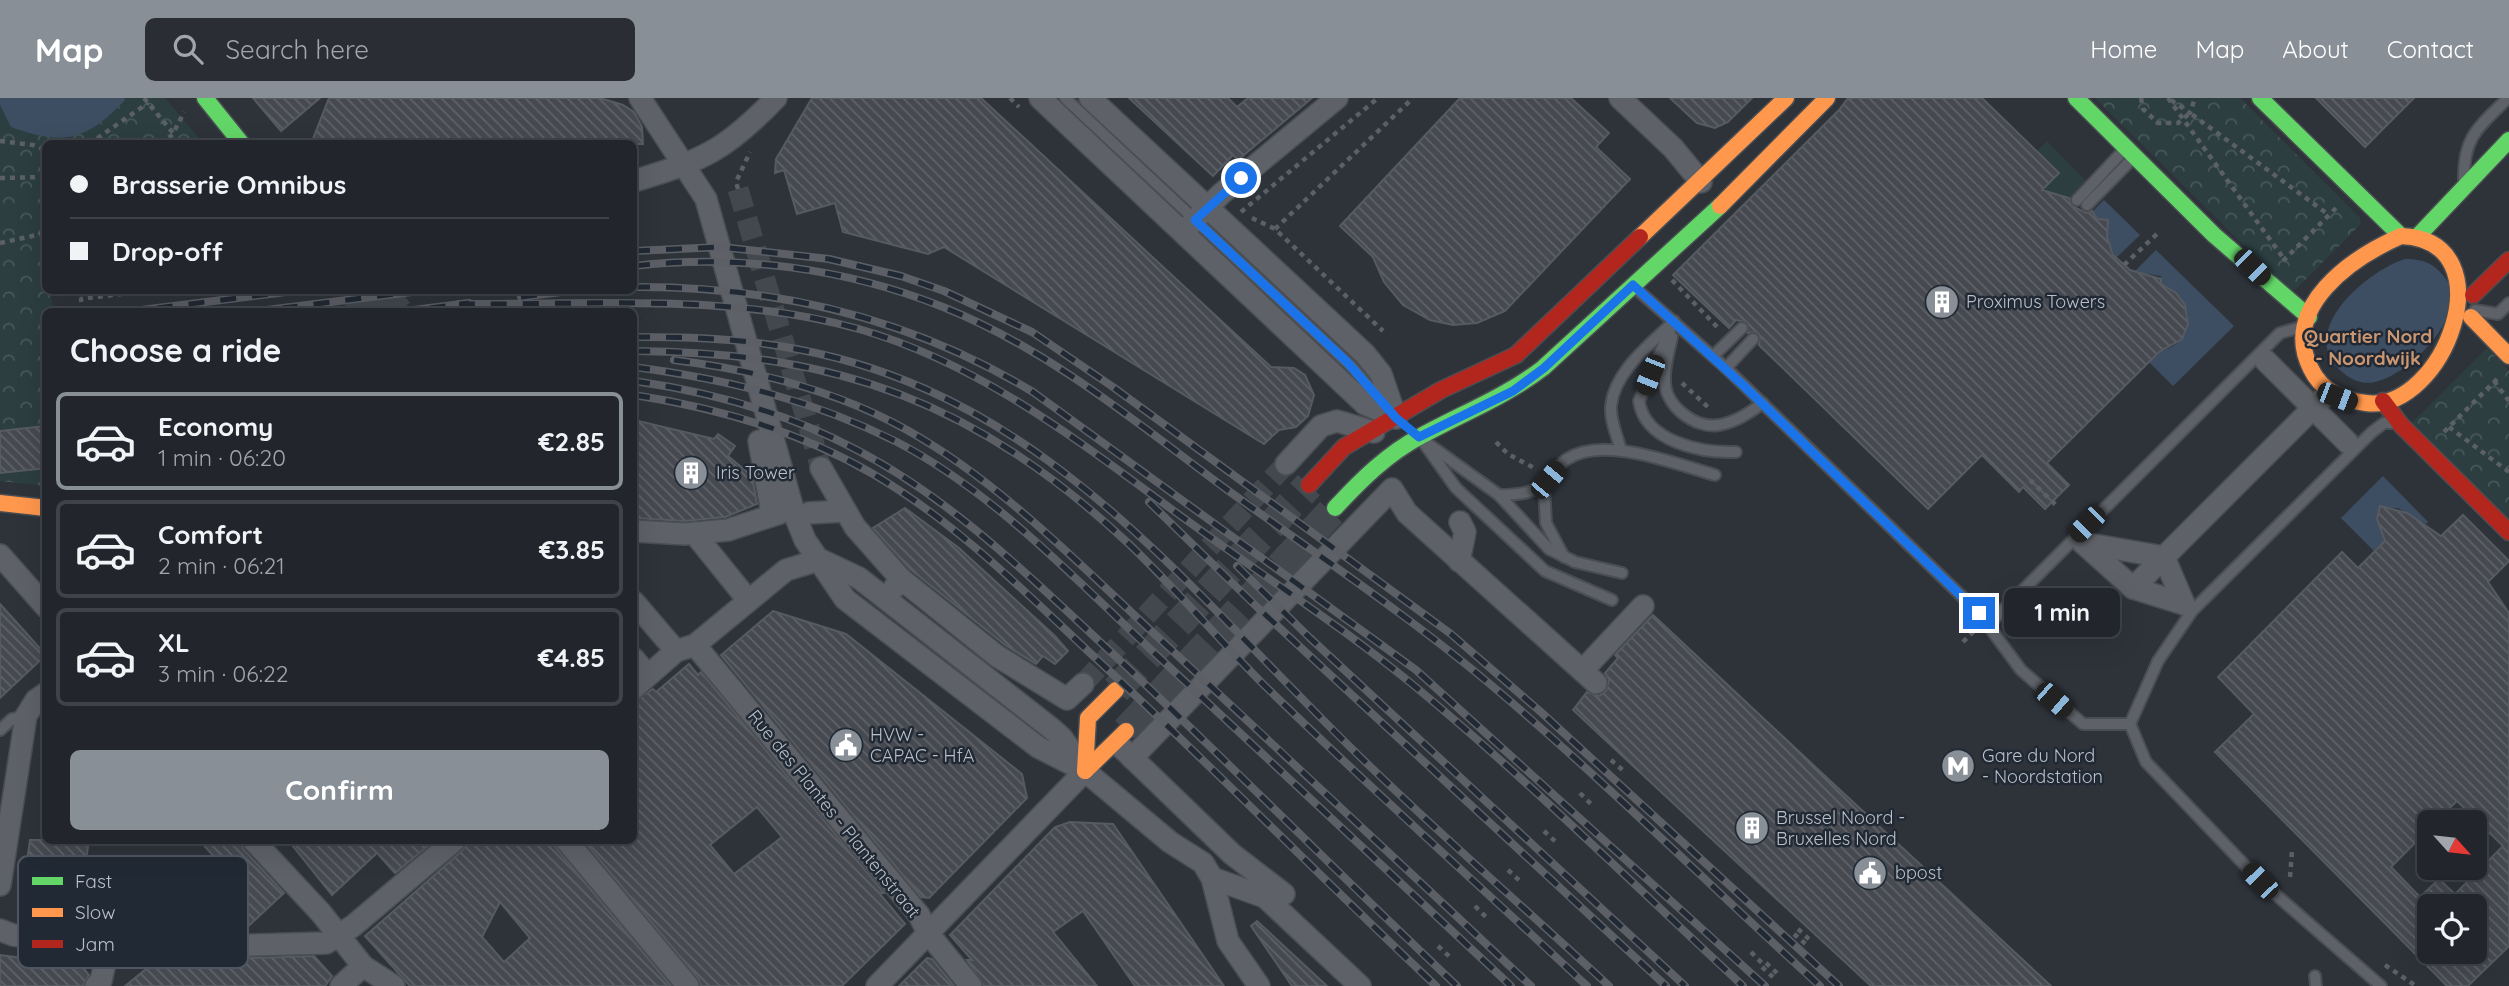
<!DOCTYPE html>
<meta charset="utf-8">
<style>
:root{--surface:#22262c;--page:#2a2e34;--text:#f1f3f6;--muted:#a2a5a9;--line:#3f4348;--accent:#888f97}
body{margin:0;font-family:Quicksand,sans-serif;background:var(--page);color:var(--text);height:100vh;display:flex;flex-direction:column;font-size:26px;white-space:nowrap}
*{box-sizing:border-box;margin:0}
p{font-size:23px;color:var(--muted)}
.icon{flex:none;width:38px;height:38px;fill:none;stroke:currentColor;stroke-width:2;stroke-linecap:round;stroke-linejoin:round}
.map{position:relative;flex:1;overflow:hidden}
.panel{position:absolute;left:42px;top:210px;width:595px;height:536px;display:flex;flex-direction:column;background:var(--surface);border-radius:10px;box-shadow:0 7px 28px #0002,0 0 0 2px var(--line)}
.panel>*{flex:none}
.hud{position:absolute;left:42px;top:42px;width:595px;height:154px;border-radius:10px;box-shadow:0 7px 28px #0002,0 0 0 2px var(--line);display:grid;align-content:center;height:154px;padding:0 28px;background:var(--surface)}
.needle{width:46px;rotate:117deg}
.fabs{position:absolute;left:2417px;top:712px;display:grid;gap:14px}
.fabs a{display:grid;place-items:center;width:70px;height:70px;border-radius:10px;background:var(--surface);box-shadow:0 7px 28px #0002,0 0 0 2px var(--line);font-size:35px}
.end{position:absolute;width:32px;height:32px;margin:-16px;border:9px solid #1a73e8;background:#fff;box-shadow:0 0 0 4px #fff}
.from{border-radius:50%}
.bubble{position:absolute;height:49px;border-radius:10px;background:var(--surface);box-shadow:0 7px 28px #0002,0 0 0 2px var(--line);font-size:23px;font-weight:800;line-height:49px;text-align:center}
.car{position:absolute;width:21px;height:42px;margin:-21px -10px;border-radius:9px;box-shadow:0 0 5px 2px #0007;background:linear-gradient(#222 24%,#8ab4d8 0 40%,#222 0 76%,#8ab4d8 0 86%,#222 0)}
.hud b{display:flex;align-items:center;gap:24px;height:66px;font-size:26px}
.hud b+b{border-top:2px solid var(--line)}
.hud i{width:18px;height:18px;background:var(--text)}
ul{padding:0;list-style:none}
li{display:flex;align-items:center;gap:21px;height:98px;margin:0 14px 10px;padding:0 14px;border:4px solid var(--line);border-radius:10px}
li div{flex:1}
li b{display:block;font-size:26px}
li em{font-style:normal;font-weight:800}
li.active{border-color:var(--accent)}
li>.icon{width:63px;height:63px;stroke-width:1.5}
h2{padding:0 28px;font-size:32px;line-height:84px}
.primary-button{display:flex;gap:14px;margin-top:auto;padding:14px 28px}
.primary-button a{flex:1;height:80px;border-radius:10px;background:var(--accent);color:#fff;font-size:28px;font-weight:800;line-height:80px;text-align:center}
header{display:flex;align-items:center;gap:42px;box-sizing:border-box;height:98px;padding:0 35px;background:var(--accent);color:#fff}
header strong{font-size:33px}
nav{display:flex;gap:38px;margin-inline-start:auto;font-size:24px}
.search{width:490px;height:63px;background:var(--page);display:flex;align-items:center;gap:18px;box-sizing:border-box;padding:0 24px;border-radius:10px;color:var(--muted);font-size:26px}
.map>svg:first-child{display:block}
.grass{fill:#2c3e40}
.forest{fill:url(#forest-crowns)}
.water{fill:#3e4e62}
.building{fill:url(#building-back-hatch);stroke:#565a61;stroke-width:2;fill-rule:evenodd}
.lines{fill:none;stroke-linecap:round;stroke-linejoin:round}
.street-tunnel{stroke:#43484f;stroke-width:21;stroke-dasharray:21 10;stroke-linecap:butt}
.secondary-tunnel{stroke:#43484f;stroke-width:30;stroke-dasharray:30 15;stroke-linecap:butt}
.lane-casing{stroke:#4a4e53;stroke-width:14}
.street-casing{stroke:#4a4e53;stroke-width:24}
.fast-casing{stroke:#4a4e53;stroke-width:19}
.slow-casing{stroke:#4a4e53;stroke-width:19}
.jam-casing{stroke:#4a4e53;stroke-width:19}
.path{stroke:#5b6065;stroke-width:4.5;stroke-dasharray:5 5;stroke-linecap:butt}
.lane{stroke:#5e6268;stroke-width:10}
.street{stroke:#5e6268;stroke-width:21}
.fast{stroke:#63d668;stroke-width:16}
.slow{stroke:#ff974d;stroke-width:16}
.jam{stroke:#b3261e;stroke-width:16}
.rail-casing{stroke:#5c6066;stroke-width:8}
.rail{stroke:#212934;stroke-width:5;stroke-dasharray:16;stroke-linecap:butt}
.route{stroke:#1a73e8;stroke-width:9}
.labels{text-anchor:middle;stroke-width:5;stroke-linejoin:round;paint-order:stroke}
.poi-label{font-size:18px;fill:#b9c0c9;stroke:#212934;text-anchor:start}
.street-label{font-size:18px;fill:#b9c0c9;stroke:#212934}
.neighbourhood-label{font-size:19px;font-weight:bold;fill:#cb9772;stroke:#212934}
.key{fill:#212934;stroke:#4f5661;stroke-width:2}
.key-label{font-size:19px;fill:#b9c0c9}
</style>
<header>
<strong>Map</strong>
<div class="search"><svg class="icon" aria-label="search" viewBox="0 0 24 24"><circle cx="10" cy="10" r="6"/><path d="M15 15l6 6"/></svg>Search here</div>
<nav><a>Home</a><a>Map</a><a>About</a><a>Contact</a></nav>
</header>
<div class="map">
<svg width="2509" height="888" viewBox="0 0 2509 888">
<defs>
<pattern id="forest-crowns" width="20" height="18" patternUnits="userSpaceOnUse" patternTransform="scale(1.75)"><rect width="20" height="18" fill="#2c3e40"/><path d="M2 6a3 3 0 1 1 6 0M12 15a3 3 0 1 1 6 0" fill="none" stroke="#48585a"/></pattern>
<pattern id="building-back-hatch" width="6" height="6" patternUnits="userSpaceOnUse" patternTransform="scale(1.75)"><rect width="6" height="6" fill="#464a50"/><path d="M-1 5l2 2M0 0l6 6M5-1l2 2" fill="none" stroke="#5f6268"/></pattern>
</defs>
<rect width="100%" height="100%" fill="#2e333a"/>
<polygon class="grass" points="2047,43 2086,83 2070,100 2015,120 2058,76 2036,54"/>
<g class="forest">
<polygon points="0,0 165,0 203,45 46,46 46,192 109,193 51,198 53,213 46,214 45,388 0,383"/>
<polygon points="2095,0 2240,0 2360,120 2361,126 2296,191 2290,193"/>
<polygon points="2487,250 2509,273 2509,425 2410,327"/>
</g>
<g class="water">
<path d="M0 0H124L125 2C86 43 64 48 11 29L0 7Z"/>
<polygon points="2104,102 2140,137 2116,160 2093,113"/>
<path d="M2156 152 2234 228 2173 288 2148 263 2154 254C2197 250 2200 200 2159 188L2161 178 2134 174Z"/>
<path d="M2405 161C2419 161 2429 163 2439 173 2478 209 2412 276 2375 284 2363 287 2351 282 2341 273 2296 233 2367 173 2405 161Z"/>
<polygon points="2383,378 2428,424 2426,426 2398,410 2379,411 2377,421 2386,442 2374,453 2341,420"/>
</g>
<g class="building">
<polygon points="253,0 320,0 281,33"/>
<polygon points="329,0 600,0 623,7 634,14 642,29 643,46 311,46"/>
<polygon points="812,0 981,0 1271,269 1294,270 1305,277 1314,297 1308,318 1296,329 1279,332 1264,346 944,149 928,156 843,134 835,105 797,116 784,72 775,75 776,61"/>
<polygon points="1129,0 1228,0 1237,9 1248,0 1312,0 1238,62 1233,57 1213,78"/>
<polygon points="1460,0 1571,0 1609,35 1596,49 1630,81 1505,213 1477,225 1453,227 1430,222 1403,207 1384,184 1373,159 1340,128"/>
<polygon points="1670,0 1752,0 1728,24 1715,30 1697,25"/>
<polygon points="1848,0 1982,0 2059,75 2042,92 2069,100 2072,108 2086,115 2092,113 2097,121 2108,122 2107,139 2113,157 2130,172 2161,181 2161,186 2176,195 2185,207 2188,226 2182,241 2159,254 2047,365 2069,387 2045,411 2023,389 2019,394 1982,357 1928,411 1759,247 1760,238 1755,234 1748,235 1747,224 1736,222 1729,230 1673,177 1839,12"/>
<polygon points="2316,0 2414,0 2365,49"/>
<polygon points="634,322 714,341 718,336 735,348 728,358 752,378 757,406 725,419 685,423 634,420"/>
<polygon points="44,328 46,370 0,375 0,333"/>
<path d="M2380 408 2407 415 2441 438 2463 417 2509 463 2488 484 2509 515V848L2468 888H2447L2215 654 2254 616 2218 579 2342 454 2358 470 2385 443 2377 421ZM2457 703 2503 748 2455 796 2439 781 2420 799 2391 769 2429 731V724H2435ZM2429 808H2474V854H2429Z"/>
<polygon points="905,410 959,450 1055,538 1068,553 1055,566 1043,558 1036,566 1005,547 910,471 873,430"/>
<polygon points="0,506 46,557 0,600"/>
<polygon points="773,513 846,536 1022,676 1027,700 929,800 921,799 721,557"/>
<polygon points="1653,517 1824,677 2051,888 1871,888 1716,745 1573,612 1587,594 1599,598 1606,593 1609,582 1605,575 1618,560 1615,557"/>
<path d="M689 566 698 577 701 574 884 795H879L905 826 842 888H701L698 880 583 742H634V603L653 591 656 594ZM757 709 782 739 734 776 710 747Z"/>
<polygon points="1070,724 1113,726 1224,888 1135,888 1083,813 1053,834 1097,888 984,888 967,862 972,862 950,837 1055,729"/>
<polygon points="30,742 89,742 83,782 113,787 112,796 182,792 182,801 248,796 199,742 240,742 243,751 284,795 242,834 110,836 19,822"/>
<polygon points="288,742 435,742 395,775 377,755 332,797"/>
<path d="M468 742H553L556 750 671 888H410L365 838 463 752ZM500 804 530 840 504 864 482 839Z"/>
<polygon points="1257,823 1327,888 1292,888 1251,828"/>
<polygon points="0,857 82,868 89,877 83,888 0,888"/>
<polygon points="314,858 332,878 325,888 125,888 156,863"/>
<polygon points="927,860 932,861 954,888 899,888"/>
</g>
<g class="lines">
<g class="street-tunnel">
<polyline points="738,91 821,370"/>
<polyline points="1083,586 1286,366"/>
</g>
<g class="secondary-tunnel">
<polyline points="352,192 370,214"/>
<polyline points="381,192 398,214"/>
<polyline points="1116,592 1309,387"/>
<polyline points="1126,633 1335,410"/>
</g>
<g class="lane-casing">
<g id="lane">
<polyline points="1065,0 1352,269 1386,309"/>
<path d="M2464 82C2463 38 2479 29 2508 0"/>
<polyline points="2077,102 2124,52"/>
<polyline points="2087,107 2134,59"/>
<polyline points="1633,188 1726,270 1979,515 2021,572 2083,626 2130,626"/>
<polyline points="2475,212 2498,216 2509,205"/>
<path d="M1674 223 1639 303C1645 344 1701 355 1736 354"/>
<path d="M1672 239C1669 253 1664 269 1665 283 1665 307 1694 331 1719 327 1736 324 1749 315 1763 305"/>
<polyline points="1713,258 1742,230"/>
<polyline points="1726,270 1753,241"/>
<polyline points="1421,341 1456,390 1545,473 1612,502"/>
<polyline points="1427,345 1499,397 1549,451 1575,464 1622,475"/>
<path d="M1621 352C1617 338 1610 322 1611 308 1614 275 1647 249 1670 227"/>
<polyline points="1544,388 1546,425 1564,459"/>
<path d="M1499 397C1522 397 1537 395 1552 377 1557 372 1561 365 1567 361 1605 337 1675 366 1715 377"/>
<polyline points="1989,526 2280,235 2302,229"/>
<polyline points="2130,626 2158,563 2192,513 2372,334 2384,325 2393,325"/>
<polyline points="2130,626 2146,664 2260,783 2381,888"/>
<polyline points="0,632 12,621 26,618"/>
<polyline points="2315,878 2316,888"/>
</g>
</g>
<g class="street-casing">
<g id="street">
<polyline points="640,0 706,101 794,415 805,442 845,501 1038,649 1085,673 1170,744 1203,765 1212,780 1228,843 1259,888"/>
<polyline points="1040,0 1365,306 1396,320"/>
<polyline points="1090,0 1365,256 1381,276 1396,320"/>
<polyline points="1620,0 1673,50 1701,84"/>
<path d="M634 83C703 62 725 53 776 0"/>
<polyline points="1183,134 1221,96 1337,0"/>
<polyline points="2265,262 2348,345"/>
<polyline points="759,343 772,415"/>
<polyline points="1286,366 1321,328 1337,323 1374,334"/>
<polyline points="821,370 855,429 901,481 894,490"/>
<polyline points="809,415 845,413"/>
<polyline points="634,433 685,436 728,432 780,415"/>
<polyline points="694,435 744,497"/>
<polyline points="2083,445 2164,459 2184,506"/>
<polyline points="2083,445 2133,490 2184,506"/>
<polyline points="0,457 46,509"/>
<polyline points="821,462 859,480 1052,631 1062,640 1084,671"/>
<polyline points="1459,463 1465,434 1460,424"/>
<polyline points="901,481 997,558 1067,601 1083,586"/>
<polyline points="2133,490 2321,302"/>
<polyline points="634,504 676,553"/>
<polyline points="695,547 919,817 928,835 971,888"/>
<polyline points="634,561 644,573"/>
<polyline points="1583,572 1643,508"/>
<polyline points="634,590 676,553 695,547 786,472 819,462"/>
<polyline points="1122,650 1232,756 1284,796"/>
<polyline points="1132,660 1392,391 1407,415 1596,585"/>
<polyline points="253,742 321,815 363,868 394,888"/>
<polyline points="566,742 688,888"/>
<polyline points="1212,780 1265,799 1360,888"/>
<polyline points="0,787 26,618 36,602 46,595"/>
<polyline points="0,832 13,837 108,851 326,845 353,828 455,742"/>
<polyline points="96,888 101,883 108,851"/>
<polyline points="341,888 363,868"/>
<polyline points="877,888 1085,673"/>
</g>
</g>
<g class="fast-casing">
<g id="fast">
<polyline points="205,0 242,46"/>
<polyline points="2076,0 2214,137 2309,219"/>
<polyline points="2260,0 2401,138"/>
<polyline points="2417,139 2509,42"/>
<path d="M1335 410C1361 382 1387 356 1421 338 1463 315 1505 299 1543 270L1720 108"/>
</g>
</g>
<g class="slow-casing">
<g id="slow">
<polyline points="1720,108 1827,0"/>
<path d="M2401 138C2509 142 2444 315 2366 305 2343 302 2322 294 2311 271 2279 209 2353 159 2401 138Z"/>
<polyline points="1640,139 1786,0"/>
<polyline points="2471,219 2509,258"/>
<polyline points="0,405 46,410"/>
<polyline points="1085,673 1088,620 1116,592"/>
<polyline points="1085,673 1126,633"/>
</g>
</g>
<g class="jam-casing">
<g id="jam">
<polyline points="2473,197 2509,162"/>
<polyline points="2383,303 2401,327 2509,434"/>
<polyline points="1309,387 1344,349 1441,292 1516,257 1640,139"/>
</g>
</g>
<g class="path">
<polyline points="144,0 173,35"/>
<polyline points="1010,0 1019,9"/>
<polyline points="2141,0 2143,11 2158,25 2178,25 2190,15 2329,117"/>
<polyline points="2168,0 2284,161"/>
<polyline points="2171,2 2190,15 2195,0"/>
<polyline points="0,43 33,47 46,52"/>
<polyline points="89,46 148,5"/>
<polyline points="161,46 173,36 184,14"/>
<polyline points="0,80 46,79"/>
<polyline points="738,91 736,84 750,54"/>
<polyline points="1241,114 1378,0"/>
<polyline points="1252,120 1275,131 1383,233"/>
<polyline points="1275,131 1413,0"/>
<polyline points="0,145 46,135"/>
<polyline points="2283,163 2336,110"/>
<polyline points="2124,167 2158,135"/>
<polyline points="1672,182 1719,231"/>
<polyline points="82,214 81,201 129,195"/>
<polyline points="2494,283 2509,303"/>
<polyline points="1682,285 1709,310"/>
<polyline points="2449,329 2509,374"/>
<polyline points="2444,334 2499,279"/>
<polyline points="1496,344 1508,356 1536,371"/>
<polyline points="2030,382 2056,407"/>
<polyline points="1963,544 1975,532"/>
<polyline points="1611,662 1625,674"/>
<polyline points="1580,695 1593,708"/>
<polyline points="1544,733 1558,746"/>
<polyline points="1508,772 1522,785"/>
<polyline points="2290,779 2292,753"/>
<polyline points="1475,808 1488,821"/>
<polyline points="1798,831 1812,844"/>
<polyline points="1794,836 1808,848"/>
<polyline points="1438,848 1451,860"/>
<polyline points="1751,854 1764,867"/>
<polyline points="1766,865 1780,878"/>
<polyline points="2385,867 2416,888"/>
<polyline points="1762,869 1776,882"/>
</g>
<use href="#lane" class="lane"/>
<use href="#street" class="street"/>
<use href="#fast" class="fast"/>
<use href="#slow" class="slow"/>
<use href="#jam" class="jam"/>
<g class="rail-casing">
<g id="rail">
<polyline points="634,153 721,149 829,161 901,178 944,193 1032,234 1113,289 1451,536 1542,615 1839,888"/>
<path d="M634 168C738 156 845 170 943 209 1048 251 1136 324 1226 391 1317 457 1411 519 1497 592 1608 686 1712 790 1820 888"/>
<path d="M634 189C777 188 910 220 1033 294L1416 572 1765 888"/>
<polyline points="521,199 577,192"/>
<path d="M459 206C591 207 731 195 859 231 984 267 1082 346 1185 421 1260 476 1340 527 1412 586 1527 681 1634 787 1743 888"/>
<polyline points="125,214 302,192"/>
<polyline points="250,214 428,192"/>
<polyline points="398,214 469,205"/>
<path d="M634 239C682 239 731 240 779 248 1022 286 1161 459 1324 623 1415 715 1514 800 1609 888"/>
<path d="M634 253C838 254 978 305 1129 446 1176 491 1219 542 1265 588 1370 690 1480 788 1587 888"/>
<path d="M674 262C754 272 836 292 907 332 1003 386 1082 469 1162 543 1285 657 1408 773 1531 888"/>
<path d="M634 269C726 281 813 302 897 344 993 394 1070 476 1148 549 1269 662 1390 775 1511 888"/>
<path d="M634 283C711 294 785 314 855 351 948 399 1023 472 1099 543 1221 656 1336 774 1457 888"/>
<path d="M634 297C718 310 799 333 873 376 955 424 1021 490 1089 554 1207 663 1319 778 1436 888"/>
<polyline points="1149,404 1257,509 1666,888"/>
<polyline points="1237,468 1310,540 1685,888"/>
</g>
</g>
<use href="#rail" class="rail"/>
</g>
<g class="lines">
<polyline class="route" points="1241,80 1195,122 1347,264 1396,320 1419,339 1513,293 1544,270 1633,187 1744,288 1979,515"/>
</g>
<defs>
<g id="building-disc" transform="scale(1.75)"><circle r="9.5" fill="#888f97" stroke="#212934"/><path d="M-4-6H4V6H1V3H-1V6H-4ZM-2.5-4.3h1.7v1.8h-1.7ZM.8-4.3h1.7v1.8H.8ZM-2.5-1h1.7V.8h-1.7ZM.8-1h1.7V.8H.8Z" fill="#fff"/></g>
<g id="civic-disc" transform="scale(1.75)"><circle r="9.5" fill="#888f97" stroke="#212934"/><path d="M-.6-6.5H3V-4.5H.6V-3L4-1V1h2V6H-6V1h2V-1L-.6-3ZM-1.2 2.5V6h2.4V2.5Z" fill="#fff"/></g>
<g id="metro-disc" transform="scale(1.75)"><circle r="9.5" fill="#888f97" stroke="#212934"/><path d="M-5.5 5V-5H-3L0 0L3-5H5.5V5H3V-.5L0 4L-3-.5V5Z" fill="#fff"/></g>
</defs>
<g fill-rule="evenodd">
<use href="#building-disc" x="1942" y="204"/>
<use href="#building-disc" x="691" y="375"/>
<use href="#civic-disc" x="846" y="647"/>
<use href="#metro-disc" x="1958" y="668"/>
<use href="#building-disc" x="1752" y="730"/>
<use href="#civic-disc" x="1870" y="775"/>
</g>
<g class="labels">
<g class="poi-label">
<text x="1966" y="210">Proximus Towers</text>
<text x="716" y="381">Iris Tower</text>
<text x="870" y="643">HVW -<tspan x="870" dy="21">CAPAC - HfA</tspan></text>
<text x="1982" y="664">Gare du Nord<tspan x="1982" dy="21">- Noordstation</tspan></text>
<text x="1776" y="726">Brussel Noord -<tspan x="1776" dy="21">Bruxelles Nord</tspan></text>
<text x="1895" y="781">bpost</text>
</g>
<g class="street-label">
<text transform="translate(834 716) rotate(51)" y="6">Rue des Plantes - Plantenstraat</text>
</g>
<g class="neighbourhood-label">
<text x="2368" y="245">Quartier Nord<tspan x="2368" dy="22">- Noordwijk</tspan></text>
</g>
</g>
<rect x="18" y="758" width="230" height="112" rx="10" class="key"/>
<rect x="32" y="779" width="31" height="8" fill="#63d668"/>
<rect x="32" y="810" width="31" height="9" fill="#ff974d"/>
<rect x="32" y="842" width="31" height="8" fill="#b3261e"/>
<g class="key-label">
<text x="75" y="790">Fast</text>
<text x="75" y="821">Slow</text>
<text x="75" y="853">Jam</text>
</g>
</svg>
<div class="fabs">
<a><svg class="needle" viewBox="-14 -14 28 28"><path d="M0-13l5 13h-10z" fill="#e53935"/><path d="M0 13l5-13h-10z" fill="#a2a5a9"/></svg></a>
<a><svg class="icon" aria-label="locate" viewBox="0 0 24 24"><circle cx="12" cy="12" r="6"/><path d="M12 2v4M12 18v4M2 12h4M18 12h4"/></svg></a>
</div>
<i class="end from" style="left:1241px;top:80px"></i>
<i class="end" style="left:1979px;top:515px"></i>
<div class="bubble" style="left:2004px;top:490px;width:116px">1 min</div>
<i class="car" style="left:2252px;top:169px;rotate:135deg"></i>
<i class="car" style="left:1650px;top:277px;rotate:202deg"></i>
<i class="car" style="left:2337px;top:299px;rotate:111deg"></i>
<i class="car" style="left:1548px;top:382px;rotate:40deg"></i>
<i class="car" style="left:2087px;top:426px;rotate:225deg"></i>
<i class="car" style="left:2054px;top:602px;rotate:131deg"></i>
<i class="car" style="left:2260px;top:783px;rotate:316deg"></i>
<div class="hud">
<b><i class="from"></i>Brasserie Omnibus</b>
<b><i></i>Drop-off</b>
</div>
<section class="panel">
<h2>Choose a ride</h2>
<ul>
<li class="active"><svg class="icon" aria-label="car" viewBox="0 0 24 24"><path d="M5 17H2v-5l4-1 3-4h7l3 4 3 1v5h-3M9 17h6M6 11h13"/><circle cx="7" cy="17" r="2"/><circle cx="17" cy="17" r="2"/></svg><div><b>Economy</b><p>1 min · 06:20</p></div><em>€2.85</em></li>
<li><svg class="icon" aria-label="car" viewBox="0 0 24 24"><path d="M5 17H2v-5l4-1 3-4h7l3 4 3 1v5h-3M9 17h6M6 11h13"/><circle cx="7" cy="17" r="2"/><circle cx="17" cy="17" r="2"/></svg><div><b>Comfort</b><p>2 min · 06:21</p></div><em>€3.85</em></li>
<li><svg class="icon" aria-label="car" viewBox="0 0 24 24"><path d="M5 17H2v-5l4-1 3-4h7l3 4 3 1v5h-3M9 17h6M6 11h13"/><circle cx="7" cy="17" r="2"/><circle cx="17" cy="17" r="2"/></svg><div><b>XL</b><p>3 min · 06:22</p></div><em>€4.85</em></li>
</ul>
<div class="primary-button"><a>Confirm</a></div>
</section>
</div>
